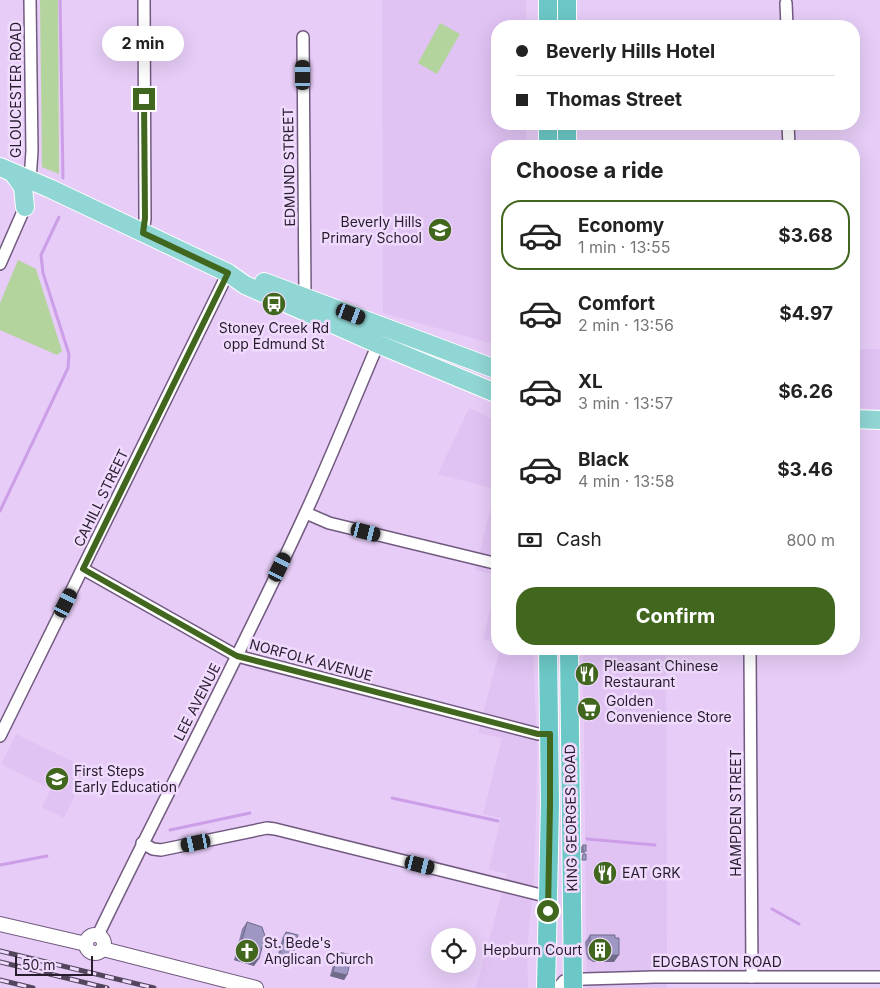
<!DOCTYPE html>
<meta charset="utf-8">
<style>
:root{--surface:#fff;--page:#f6f6f6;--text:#222;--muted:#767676;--line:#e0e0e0;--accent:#41661e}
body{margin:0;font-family:Inter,sans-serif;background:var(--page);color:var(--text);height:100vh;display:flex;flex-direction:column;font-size:19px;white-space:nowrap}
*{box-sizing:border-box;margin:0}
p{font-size:16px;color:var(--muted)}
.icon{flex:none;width:28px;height:28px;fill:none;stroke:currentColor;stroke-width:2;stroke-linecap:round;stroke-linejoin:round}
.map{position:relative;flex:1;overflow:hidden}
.drawer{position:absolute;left:491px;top:140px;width:369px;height:515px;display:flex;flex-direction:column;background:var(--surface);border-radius:20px;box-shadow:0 5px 20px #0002}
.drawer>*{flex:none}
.banner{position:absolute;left:491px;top:20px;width:369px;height:110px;border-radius:20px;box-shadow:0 5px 20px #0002;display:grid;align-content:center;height:110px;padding:0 25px;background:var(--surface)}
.controls{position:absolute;left:431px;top:928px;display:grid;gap:10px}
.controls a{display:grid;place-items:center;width:45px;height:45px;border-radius:50%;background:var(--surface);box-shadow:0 5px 20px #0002;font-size:25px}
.scale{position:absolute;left:15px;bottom:12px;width:78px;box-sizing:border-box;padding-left:5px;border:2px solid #271d2d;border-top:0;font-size:14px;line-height:18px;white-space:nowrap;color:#271d2d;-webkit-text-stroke:4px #f0dbfe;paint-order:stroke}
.end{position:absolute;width:22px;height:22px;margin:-11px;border:6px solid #41661e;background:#fff;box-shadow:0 0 0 2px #fff}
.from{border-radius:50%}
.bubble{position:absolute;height:35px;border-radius:18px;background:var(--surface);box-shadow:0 5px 20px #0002;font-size:16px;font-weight:700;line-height:35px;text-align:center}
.car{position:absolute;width:15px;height:30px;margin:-15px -8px;border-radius:6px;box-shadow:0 0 4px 1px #0007;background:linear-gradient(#222 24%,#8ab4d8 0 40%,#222 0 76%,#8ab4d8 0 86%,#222 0)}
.banner b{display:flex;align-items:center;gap:18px;height:48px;font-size:19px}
.banner b+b{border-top:1px solid var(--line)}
.banner i{width:12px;height:12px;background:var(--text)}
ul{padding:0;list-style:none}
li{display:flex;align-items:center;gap:15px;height:70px;margin:0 10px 8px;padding:0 15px;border:2px solid transparent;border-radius:20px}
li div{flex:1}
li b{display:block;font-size:19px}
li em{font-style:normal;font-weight:700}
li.current{border-color:var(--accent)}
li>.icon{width:45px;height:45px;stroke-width:1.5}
h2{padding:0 25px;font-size:22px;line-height:60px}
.pay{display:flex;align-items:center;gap:12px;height:55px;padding:0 25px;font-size:19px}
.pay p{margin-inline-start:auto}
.cta{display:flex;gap:10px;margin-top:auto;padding:10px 25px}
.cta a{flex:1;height:58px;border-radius:20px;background:var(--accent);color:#fff;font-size:20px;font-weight:700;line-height:58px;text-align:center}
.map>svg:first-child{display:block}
.built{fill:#e0c2f3}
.green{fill:#b4d49e}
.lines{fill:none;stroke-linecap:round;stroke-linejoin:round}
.stream{stroke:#cc9ee8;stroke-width:3}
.minor-casing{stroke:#715a7f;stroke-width:14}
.tertiary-casing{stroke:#715a7f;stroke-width:16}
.primary-casing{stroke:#fff;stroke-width:20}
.trunk-casing{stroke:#fff;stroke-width:20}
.minor{stroke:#fff;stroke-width:11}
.tertiary{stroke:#fff;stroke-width:14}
.primary{stroke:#90d6d4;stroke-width:18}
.trunk{stroke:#6bc8c6;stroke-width:18}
.rail-casing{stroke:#53465c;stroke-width:5}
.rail{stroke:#f0dbfe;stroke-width:3;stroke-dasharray:9;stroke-linecap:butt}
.wall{fill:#8882a8}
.shaded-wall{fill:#6f6a88}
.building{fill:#9e97c3;stroke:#6f6a88}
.route{stroke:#41661e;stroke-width:6}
.labels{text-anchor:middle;stroke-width:5;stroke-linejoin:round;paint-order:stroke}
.street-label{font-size:14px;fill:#271d2d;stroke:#f0dbfe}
.poi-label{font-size:14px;fill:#271d2d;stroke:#f0dbfe;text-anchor:start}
</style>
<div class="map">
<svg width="880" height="988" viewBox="0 0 880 988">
<rect width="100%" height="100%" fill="#e6ccf6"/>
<g class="built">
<polygon points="382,0 526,0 526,26 498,26 498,124 526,124 526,146 498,146 497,345 383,313"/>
<polygon points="854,349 880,349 880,409 854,408"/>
<polygon points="469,408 497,421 497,576 475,570 481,548 495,489 438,474"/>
<polygon points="497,582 497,643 483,639"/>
<polygon points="500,649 533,649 537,750 536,817 534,875 527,953 528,988 476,988 507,874 489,869 501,818 483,814 502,738 478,733"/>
<polygon points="583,649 666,649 667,988 587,988"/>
<polygon points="16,734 88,769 64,818 42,807 51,789 1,764"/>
</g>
<g class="green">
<polygon points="40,0 58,0 59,174 42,167"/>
<polygon points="440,23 460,34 437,74 418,63"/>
<polygon points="18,260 36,269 62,351 57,355 0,330 0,303"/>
</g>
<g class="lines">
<g class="stream">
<polyline points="60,0 63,178"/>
<polyline points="0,511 68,368 69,354 43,273 41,255 59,217"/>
<polyline points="392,798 498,821"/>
<polyline points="170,830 250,813"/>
<polyline points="587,839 655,845"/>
<polyline points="0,865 47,856"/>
<polyline points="772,909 799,924"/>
</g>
<g class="minor-casing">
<g id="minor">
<polyline points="786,3 787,26"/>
<polyline points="303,37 305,297"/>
<polyline points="788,124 789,146"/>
<polyline points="30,180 32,151 30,0"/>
<polyline points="143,233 145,219 144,0"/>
<polyline points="0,264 25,207"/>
<polyline points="306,513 329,523 498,564"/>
<polyline points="83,569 237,656 538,734 550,734"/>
<polyline points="750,649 752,977"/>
<polyline points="0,736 228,273"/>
<polyline points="142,843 153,849 161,850 267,828 275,829 549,897"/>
<path d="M98 935C166 794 240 656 305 514 331 458 354 400 378 344"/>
<polyline points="558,988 564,981 585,979 655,977 880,977"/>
</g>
</g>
<g class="tertiary-casing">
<g id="tertiary">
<polyline points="0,924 86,944"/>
<circle cx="95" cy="944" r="9"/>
<polyline points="103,949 256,988"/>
</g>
</g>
<g class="primary-casing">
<g id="primary">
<polyline points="0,167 51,189 228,273 245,285 378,344 498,394"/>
<polyline points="13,173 23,187 25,207"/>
<polyline points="264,282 498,370"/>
<polyline points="854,419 880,420"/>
</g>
</g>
<g class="trunk-casing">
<g id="trunk">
<polyline points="548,0 548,26"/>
<polyline points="567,26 567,0"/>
<polyline points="567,124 567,146"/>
<polyline points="548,146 548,124"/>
<polyline points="569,649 573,988"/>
<polyline points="546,988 550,804 548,649"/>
</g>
</g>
<use href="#minor" class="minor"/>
<use href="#tertiary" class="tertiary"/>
<use href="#primary" class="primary"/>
<use href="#trunk" class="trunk"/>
<g class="rail-casing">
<g id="rail">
<polyline points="0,951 154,988"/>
<polyline points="0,962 107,988"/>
<polyline points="0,980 33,988"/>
</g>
</g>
<use href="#rail" class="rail"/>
</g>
<g class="wall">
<polygon points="583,845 585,853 581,853 581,847"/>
<polygon points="247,922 254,966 234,960 242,929"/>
<polygon points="286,932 287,968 275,965 283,936"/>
<polygon points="590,935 614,962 593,962 588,959 586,954 585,942"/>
<polygon points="338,952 347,975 344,980 330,976 335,956"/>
</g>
<g class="shaded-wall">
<polygon points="238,954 259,959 254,966 234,960"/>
<polygon points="598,955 619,955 614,962 593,962"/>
<polygon points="278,960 290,964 287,968 275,965"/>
<polygon points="333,972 347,975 344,980 330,976"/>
</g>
<g class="building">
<rect x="583" y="845" width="3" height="6"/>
<polygon points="583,854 586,854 586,860 582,860"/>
<polygon points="247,922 262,927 265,936 259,959 238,954"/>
<polygon points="286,932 298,935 290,964 278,960"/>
<polygon points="590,935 615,935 615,938 619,938 619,955 598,955 593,952 590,947"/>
<polygon points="338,952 352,955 347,975 333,972"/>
</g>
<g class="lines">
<polyline class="route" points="144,99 145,218 143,233 228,273 83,569 237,656 538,734 550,734 550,804 548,911"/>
</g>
<defs>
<g id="school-disc" transform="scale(1.25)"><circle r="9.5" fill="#41661e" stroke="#f0dbfe"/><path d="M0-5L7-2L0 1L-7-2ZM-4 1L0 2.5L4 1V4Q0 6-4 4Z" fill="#fff"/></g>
<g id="bus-disc" transform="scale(1.25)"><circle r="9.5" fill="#41661e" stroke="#f0dbfe"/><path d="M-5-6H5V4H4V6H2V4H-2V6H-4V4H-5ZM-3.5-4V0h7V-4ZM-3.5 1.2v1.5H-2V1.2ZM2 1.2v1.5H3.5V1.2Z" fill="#fff"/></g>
<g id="restaurant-disc" transform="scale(1.25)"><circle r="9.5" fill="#41661e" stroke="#f0dbfe"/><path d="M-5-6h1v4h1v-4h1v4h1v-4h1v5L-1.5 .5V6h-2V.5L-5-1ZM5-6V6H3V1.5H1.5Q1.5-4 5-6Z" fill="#fff"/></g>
<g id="supermarket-disc" transform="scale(1.25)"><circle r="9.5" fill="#41661e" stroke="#f0dbfe"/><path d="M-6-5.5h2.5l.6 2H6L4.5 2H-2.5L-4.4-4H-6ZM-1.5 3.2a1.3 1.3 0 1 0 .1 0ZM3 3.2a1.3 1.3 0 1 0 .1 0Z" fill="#fff"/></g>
<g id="building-disc" transform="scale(1.25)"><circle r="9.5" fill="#41661e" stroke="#f0dbfe"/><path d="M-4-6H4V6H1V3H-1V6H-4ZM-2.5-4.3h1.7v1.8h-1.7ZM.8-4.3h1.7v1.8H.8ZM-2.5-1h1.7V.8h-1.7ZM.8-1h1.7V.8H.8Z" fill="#fff"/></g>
<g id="church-disc" transform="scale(1.25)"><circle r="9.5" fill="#41661e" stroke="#f0dbfe"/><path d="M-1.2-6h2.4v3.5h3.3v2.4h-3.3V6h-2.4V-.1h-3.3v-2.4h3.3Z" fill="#fff"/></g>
</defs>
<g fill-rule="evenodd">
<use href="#school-disc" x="440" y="230"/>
<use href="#bus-disc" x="274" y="304"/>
<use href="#restaurant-disc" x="587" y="674"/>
<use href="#supermarket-disc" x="589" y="709"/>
<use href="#school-disc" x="57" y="779"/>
<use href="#restaurant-disc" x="605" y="873"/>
<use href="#building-disc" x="600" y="950"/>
<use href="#church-disc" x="247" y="951"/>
</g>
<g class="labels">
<g class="street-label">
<text transform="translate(16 90) rotate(-90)" y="5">GLOUCESTER ROAD</text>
<text transform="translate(289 167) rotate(-91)" y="5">EDMUND STREET</text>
<text transform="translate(101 498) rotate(-64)" y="5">CAHILL STREET</text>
<text transform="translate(311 660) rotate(15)" y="5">NORFOLK AVENUE</text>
<text transform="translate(197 702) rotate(-63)" y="5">LEE AVENUE</text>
<text transform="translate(736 813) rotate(-90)" y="5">HAMPDEN STREET</text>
<text transform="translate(571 818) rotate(-91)" y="5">KING GEORGES ROAD</text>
<text x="717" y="967">EDGBASTON ROAD</text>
</g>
<g class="poi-label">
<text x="422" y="227" text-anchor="end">Beverly Hills<tspan x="422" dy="16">Primary School</tspan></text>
<text x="274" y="333" text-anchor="middle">Stoney Creek Rd<tspan x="274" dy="16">opp Edmund St</tspan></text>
<text x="604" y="671">Pleasant Chinese<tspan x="604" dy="16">Restaurant</tspan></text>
<text x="606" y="706">Golden<tspan x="606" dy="16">Convenience Store</tspan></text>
<text x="74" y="776">First Steps<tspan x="74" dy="16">Early Education</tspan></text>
<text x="622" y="878">EAT GRK</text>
<text x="264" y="948">St. Bede's<tspan x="264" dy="16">Anglican Church</tspan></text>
<text x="582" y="955" text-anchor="end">Hepburn Court</text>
</g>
</g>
</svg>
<div class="controls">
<a><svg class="icon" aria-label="locate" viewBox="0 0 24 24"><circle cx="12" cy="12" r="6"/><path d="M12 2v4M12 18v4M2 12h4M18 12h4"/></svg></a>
</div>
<div class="scale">50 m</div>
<i class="end from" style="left:548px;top:911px"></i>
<i class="end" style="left:144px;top:99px"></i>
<div class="bubble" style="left:102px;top:26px;width:82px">2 min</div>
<i class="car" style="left:303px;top:75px;rotate:0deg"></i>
<i class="car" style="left:351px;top:314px;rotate:111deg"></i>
<i class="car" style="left:366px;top:532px;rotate:104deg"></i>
<i class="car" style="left:280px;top:567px;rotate:26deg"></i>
<i class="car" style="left:66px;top:603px;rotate:27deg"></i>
<i class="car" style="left:196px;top:843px;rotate:258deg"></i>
<i class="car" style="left:420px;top:865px;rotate:104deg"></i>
<div class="banner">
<b><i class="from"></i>Beverly Hills Hotel</b>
<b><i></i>Thomas Street</b>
</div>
<section class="drawer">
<h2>Choose a ride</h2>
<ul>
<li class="current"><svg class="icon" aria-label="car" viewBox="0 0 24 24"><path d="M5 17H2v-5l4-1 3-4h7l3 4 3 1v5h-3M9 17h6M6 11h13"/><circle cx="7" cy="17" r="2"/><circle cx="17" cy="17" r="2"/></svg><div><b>Economy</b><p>1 min · 13:55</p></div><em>$3.68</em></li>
<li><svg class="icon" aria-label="car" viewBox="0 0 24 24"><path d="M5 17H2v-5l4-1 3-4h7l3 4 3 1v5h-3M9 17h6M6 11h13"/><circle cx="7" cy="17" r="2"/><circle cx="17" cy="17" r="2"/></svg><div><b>Comfort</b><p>2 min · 13:56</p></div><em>$4.97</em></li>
<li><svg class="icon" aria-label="car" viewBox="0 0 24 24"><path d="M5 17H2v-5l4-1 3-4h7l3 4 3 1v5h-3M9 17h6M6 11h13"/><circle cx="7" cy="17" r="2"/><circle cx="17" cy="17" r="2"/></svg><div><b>XL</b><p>3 min · 13:57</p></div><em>$6.26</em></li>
<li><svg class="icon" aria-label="car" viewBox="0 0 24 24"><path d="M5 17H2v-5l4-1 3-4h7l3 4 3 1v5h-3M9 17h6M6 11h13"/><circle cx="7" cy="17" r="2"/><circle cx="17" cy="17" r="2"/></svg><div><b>Black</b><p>4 min · 13:58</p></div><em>$3.46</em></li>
</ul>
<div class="pay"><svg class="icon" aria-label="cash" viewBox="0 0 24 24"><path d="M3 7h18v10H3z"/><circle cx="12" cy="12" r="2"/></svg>Cash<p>800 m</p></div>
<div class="cta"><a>Confirm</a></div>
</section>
</div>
